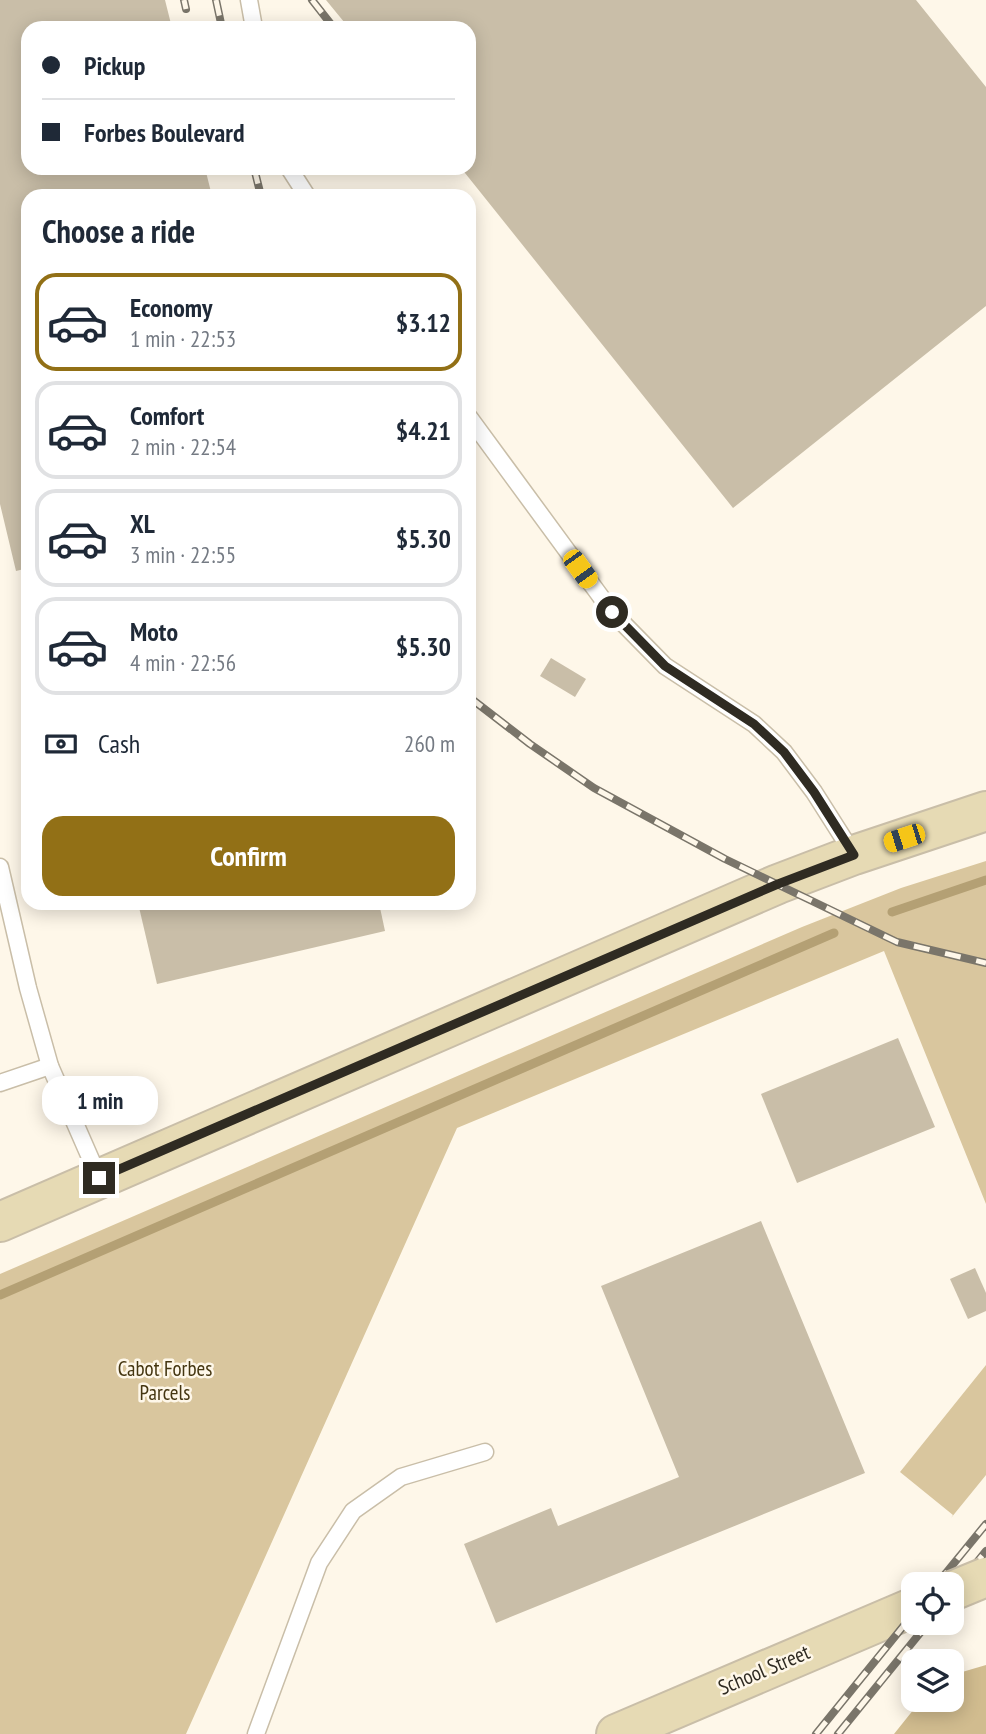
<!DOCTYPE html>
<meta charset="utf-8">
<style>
:root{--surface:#fff;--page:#f6f6f7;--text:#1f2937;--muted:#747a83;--line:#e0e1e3;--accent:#927016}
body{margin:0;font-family:"PT Sans Narrow",sans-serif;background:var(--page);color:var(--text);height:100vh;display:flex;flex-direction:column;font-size:26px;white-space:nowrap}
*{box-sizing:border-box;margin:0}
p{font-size:23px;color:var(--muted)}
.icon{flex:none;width:38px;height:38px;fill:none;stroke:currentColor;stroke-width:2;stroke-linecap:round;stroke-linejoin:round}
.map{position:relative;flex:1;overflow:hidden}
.side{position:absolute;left:21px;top:189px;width:455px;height:721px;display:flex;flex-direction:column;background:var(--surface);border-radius:21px;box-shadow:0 4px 18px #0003}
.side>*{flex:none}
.hud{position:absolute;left:21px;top:21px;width:455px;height:154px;border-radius:21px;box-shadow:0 4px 18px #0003;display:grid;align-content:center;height:154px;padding:0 21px;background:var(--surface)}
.buttons{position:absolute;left:901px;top:1572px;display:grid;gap:14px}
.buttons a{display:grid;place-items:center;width:63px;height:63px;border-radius:14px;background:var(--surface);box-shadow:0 4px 18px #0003;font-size:35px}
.end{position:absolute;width:32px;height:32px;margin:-16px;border:9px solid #2f2b22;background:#fff;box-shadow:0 0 0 4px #fff}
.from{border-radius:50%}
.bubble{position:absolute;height:49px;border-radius:21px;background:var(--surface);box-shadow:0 4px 18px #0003;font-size:23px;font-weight:700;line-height:49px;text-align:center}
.car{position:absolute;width:21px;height:42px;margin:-21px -10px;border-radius:9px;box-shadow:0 0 5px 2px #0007;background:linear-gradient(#f5c518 24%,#345 0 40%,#f5c518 0 76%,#345 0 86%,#f5c518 0)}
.hud b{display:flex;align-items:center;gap:24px;height:66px;font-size:26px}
.hud b+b{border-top:2px solid var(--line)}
.hud i{width:18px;height:18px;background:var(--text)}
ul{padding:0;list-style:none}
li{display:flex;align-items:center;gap:21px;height:98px;margin:0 14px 10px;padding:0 7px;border:4px solid var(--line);border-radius:21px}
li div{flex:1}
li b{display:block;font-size:26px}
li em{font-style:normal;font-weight:700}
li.on{border-color:var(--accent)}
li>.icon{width:63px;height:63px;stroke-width:1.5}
h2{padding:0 21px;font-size:32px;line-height:84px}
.pay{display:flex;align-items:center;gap:18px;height:77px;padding:0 21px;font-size:26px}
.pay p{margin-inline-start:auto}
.primary-button{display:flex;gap:14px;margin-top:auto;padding:14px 21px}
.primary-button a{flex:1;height:80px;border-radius:21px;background:var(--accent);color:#fff;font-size:28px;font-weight:700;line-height:80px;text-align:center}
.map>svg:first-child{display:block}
.green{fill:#d9c69e}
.forest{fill:#d1bc8f}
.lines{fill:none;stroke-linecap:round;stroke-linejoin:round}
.stream{stroke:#b4a074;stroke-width:9}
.building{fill:#c9bea8}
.lane-casing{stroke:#c9bea8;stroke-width:19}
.secondary-casing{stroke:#c9bea8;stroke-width:42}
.lane{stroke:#fff;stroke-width:16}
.secondary{stroke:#e6dab4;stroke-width:38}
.rail-casing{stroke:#7a756a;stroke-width:8}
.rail{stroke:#fef7e9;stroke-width:5;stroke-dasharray:16;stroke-linecap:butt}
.secondary-bridge-casing{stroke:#c9bea8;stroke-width:42;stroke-linecap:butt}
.secondary-bridge{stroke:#e6dab4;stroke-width:38}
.route{stroke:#2f2b22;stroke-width:9}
.labels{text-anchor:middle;stroke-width:5;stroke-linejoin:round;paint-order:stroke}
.park-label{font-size:21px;fill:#443510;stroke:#fef7e9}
.street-label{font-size:21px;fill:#2f2b22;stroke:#fef7e9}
</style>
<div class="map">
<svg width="986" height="1734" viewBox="0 0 986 1734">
<rect width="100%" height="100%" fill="#fef7e9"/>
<g class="green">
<polygon points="986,861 986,1204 884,951 457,1128 186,1734 0,1734 0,1274 802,927 901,888"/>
<polygon points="986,1365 986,1475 951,1518 953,1515 900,1472"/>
</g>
<polygon class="forest" points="986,1665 986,1734 894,1734 922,1699 952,1699 952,1675"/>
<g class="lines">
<g class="stream">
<polyline points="892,912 986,880"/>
<polyline points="0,1295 834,933"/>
</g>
</g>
<g class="building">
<polygon points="0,0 165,0 172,28 28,28 28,168 205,168 212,196 28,196 28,568 16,571 0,504"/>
<polygon points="326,0 916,0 986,87 986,306 733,508 461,168 469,168 469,28 349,28"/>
<polygon points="551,658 586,679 575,697 540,676"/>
<polygon points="138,903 379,903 385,931 157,984"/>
<polygon points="898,1038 935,1127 797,1183 761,1094"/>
<polygon points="761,1221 865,1473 496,1623 464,1544 551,1508 558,1526 679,1477 601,1286"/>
<polygon points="975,1268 986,1293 986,1311 968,1319 950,1279"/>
</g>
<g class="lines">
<g class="lane-casing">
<g id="lane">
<polyline points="249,0 254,28"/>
<polyline points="289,168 307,196"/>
<polyline points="469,417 612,612 665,666 754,724 784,752 814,792 854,855"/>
<polyline points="0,867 28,988 50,1066 99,1178"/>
<polyline points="0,1083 50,1066"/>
<polyline points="256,1734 319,1563 353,1511 401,1477 485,1452"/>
</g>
</g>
<g class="secondary-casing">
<g id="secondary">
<polyline points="0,1222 778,884 854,855 986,811"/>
<polyline points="616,1734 914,1607"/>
</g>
</g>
<use href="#lane" class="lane"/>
<use href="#secondary" class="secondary"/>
<g class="rail-casing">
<g id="rail">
<polyline points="184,0 186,9"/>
<polyline points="216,0 222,28"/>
<polyline points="312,0 334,28"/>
<polyline points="254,168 261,196"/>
<polyline points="469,697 530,744 594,788 725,859 897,942 986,963"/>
<polyline points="937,1584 986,1524"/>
<polyline points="952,1593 986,1551"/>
<polyline points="816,1734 914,1613"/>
<polyline points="838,1734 929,1622"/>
</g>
</g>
<use href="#rail" class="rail"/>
<g class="secondary-bridge-casing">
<polyline id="secondary-bridge" points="952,1591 986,1577"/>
</g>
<use href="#secondary-bridge" class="secondary-bridge"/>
</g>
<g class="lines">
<polyline class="route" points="99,1178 778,884 854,855 814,792 784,752 754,724 665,666 612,612"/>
</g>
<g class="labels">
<g class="park-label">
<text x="165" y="1376">Cabot Forbes<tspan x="165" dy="24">Parcels</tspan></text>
</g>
<g class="street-label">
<text transform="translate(764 1670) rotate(-23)" y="7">School Street</text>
</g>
</g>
</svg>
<div class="buttons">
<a><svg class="icon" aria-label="locate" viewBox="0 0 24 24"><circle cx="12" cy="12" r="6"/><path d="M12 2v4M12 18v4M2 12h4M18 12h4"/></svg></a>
<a><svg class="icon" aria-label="layers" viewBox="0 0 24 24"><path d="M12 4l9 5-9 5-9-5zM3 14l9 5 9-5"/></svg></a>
</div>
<i class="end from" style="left:612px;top:612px"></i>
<i class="end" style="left:99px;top:1178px"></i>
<div class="bubble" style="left:42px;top:1076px;width:116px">1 min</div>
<i class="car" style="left:580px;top:569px;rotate:144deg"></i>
<i class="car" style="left:904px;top:838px;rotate:252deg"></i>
<div class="hud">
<b><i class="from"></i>Pickup</b>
<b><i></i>Forbes Boulevard</b>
</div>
<section class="side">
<h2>Choose a ride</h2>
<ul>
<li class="on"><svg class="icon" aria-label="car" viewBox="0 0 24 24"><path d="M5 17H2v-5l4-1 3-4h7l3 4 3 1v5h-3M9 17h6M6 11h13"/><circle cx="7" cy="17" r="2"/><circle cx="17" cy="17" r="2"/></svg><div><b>Economy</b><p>1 min · 22:53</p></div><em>$3.12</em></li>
<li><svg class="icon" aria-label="car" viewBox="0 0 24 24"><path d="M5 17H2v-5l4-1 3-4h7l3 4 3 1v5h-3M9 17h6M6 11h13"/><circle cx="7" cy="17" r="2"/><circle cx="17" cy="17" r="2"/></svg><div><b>Comfort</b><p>2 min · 22:54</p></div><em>$4.21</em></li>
<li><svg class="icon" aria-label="car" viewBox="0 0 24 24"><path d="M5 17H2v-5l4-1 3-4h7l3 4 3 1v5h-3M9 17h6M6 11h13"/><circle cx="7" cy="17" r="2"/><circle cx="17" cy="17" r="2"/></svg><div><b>XL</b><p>3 min · 22:55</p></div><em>$5.30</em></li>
<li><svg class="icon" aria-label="car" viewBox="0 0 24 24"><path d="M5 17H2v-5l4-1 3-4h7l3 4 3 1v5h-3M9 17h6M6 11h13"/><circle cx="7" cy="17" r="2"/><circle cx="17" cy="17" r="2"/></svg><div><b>Moto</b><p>4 min · 22:56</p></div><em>$5.30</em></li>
</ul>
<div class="pay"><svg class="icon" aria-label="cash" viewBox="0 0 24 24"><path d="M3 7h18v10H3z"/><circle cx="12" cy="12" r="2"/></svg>Cash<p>260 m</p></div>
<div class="primary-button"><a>Confirm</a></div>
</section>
</div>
